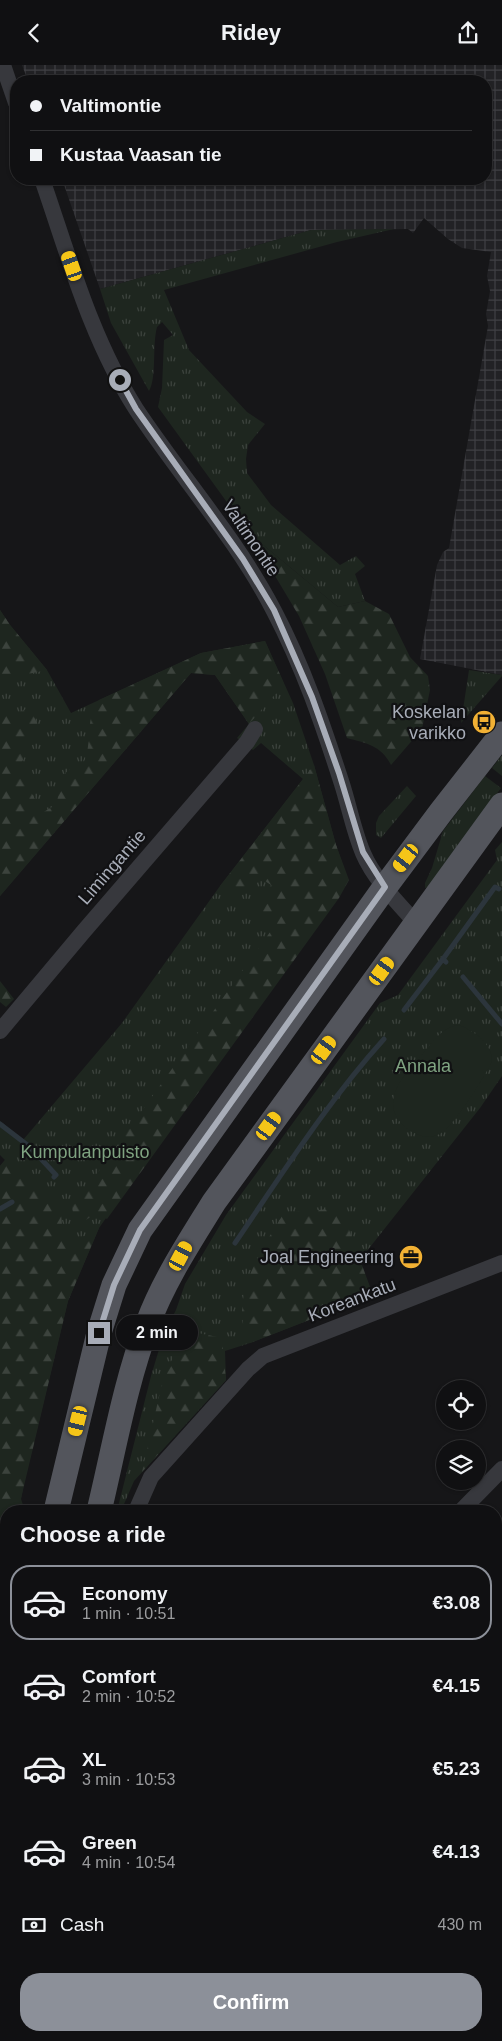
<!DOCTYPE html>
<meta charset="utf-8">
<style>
:root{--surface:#101012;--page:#1e1e20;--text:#f1f3f6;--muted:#9c9d9f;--line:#303032;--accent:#8c9099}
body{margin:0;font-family:Helvetica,sans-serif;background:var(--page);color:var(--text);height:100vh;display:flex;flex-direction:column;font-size:19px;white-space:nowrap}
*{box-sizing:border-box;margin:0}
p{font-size:16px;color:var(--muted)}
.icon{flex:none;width:28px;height:28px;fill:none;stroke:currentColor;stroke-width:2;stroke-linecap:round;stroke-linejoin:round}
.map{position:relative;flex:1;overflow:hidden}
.side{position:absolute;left:0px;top:1440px;width:502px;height:536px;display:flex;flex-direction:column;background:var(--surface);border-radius:20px 20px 0 0;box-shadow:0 1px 4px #0004,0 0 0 1px var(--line)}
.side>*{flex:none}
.top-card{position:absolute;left:10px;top:10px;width:482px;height:110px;border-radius:20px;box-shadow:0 1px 4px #0004,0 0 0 1px var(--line);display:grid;align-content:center;height:110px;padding:0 20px;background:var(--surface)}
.fabs{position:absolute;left:436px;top:1315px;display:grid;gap:10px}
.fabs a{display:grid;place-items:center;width:50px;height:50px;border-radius:50%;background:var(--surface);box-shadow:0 1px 4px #0004,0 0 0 1px var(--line);font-size:25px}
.end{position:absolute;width:22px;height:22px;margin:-11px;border:6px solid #a8adb8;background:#111;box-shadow:0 0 0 2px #111}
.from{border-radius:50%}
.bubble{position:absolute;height:35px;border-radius:18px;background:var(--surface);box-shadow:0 1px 4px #0004,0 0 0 1px var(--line);font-size:16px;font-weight:700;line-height:35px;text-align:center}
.car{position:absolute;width:15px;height:30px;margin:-15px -8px;border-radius:6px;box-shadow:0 0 4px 1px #0007;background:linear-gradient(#f5c518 24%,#345 0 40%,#f5c518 0 76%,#345 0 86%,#f5c518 0)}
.top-card b{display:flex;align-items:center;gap:18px;height:48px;font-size:19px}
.top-card b+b{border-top:1px solid var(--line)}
.top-card i{width:12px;height:12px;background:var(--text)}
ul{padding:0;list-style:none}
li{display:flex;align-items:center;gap:15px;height:75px;margin:0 10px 8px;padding:0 10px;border:2px solid transparent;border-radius:20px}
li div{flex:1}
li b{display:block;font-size:19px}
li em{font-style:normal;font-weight:700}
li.current{border-color:var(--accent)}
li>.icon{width:45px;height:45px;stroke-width:1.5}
h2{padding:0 20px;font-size:22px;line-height:60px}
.pay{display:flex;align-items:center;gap:12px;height:55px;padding:0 20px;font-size:19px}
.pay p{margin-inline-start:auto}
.button{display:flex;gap:10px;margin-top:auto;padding:10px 20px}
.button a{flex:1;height:58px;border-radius:20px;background:var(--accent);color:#fff;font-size:20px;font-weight:700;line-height:58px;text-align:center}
header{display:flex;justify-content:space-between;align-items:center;height:65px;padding:0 20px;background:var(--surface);font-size:22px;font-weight:700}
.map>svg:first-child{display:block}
.built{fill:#222225}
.industrial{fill:url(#industrial-grid)}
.grass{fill:url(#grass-tufts)}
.forest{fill:url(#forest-firs)}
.garden{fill:url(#garden-dots)}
.pitch{fill:#1e261f}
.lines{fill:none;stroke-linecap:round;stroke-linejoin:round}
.stream{stroke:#2c353c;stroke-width:5}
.minor{stroke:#37383d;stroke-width:16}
.primary{stroke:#53555c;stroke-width:25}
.route{stroke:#a8adb8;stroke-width:6}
.labels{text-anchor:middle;stroke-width:4.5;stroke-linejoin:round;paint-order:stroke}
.street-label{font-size:18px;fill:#a8adb8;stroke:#111113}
.poi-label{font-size:18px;fill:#a8adb8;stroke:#111113;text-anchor:end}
.park-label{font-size:18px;fill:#7fa381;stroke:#111113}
</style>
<header><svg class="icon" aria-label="back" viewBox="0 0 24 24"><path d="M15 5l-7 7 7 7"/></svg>Ridey<svg class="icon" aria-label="share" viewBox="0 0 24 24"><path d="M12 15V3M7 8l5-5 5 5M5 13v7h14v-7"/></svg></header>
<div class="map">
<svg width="502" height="1976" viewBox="0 0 502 1976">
<defs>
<pattern id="industrial-grid" width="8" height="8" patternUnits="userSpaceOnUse" patternTransform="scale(1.25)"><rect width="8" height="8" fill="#222225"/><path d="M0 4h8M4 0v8" fill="none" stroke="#3f3f43"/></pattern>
<pattern id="grass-tufts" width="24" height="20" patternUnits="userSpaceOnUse" patternTransform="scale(1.25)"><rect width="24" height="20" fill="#1e261f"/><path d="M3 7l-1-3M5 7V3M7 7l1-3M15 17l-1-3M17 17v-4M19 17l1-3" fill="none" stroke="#3c433d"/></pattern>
<pattern id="forest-firs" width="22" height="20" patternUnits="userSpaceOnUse" patternTransform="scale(1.25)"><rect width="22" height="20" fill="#1e261f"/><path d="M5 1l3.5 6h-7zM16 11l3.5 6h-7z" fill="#3c433d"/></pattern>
<pattern id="garden-dots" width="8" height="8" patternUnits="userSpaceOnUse" patternTransform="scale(1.25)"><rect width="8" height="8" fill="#1e261f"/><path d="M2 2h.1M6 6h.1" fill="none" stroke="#3c433d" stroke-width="1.8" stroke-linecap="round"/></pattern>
</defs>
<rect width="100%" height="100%" fill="#161618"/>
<polygon class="built" points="496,1716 502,1719 502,1780 496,1788"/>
<polygon class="industrial" points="22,0 502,0 502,610 420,594 437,500 443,487 449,483 488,261 486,249 490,226 487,211 491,187 462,183 448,174 424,153 413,168 408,164 311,165 100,224 62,114 486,114 486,16 28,16"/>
<g class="grass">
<path d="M394 164 337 177 164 225 189 285 247 347 265 359 248 380 246 394 247 408 271 440 340 500 356 491 365 501 355 509 365 536 338 542 250 469 158 342 162 323 164 275 173 270 162 257 157 262C152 280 157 313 149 326L111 258 100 224 311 165Z"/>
<polygon points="0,545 10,560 47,605 71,648 201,588 265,576 293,638 314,700 336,780 344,803 344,815 99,1163 68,1236 24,1418 21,1434 23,1440 22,1446 6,1446 0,1465 0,1101 5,1095 0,1090 0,1056 23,1075 122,958 220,821 303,714 261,678 253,685 237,673 249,659 215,610 191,608 0,831"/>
<polygon points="469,605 502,610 502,611 461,658"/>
<polygon points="502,690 502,711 492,703"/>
<polygon points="485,711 501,723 429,822 425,823 425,818 432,803 443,766"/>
<polygon points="407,721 416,731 381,773 376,770 376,758 379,751"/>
<polygon points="502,777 502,1011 480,1043 359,1196 373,1230 250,1278 225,1286 226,1315 134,1416 121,1446 117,1446 151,1311 164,1268 176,1245 185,1219 226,1150 380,938 398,930 497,795 495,785"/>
<polygon points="502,1647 502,1728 496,1725 496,1675"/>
<polygon points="502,1780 502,1976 380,1976 374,1970 496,1970 496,1788"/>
</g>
<g class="forest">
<path d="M250 469 338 542 365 536 389 549 410 592 428 611 430 625 422 664 391 700C382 681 366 678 347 673L325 609 299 551Z"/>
<polygon points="0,545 10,560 47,605 0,615"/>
<path d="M265 576 284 619 249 659 215 610 191 608 0 831V645L7 651 30 643 38 660 19 704 42 748 57 739C61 710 58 710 84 697 91 681 87 666 92 649 94 645 97 640 99 635L201 588Z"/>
<polygon points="314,700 336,780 349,815 339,833 107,1154 97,1148 76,1161 70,1133 83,1128 273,863 254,843 271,820 262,814 238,832 220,821"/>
<polygon points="0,916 14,934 6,942 0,937"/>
<polygon points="5,1095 48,1127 49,1134 61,1148 63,1172 74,1177 99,1163 68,1236 18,1446 6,1446 6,1493 0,1511 0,1101"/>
<path d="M341 1143 373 1230 250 1278C226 1235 262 1184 284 1148Z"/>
<polygon points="189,1266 222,1273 226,1315 142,1407 163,1314 177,1284"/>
<polygon points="502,1647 502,1705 496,1702 496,1675"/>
</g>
<polygon class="garden" points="502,1804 502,1899 496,1893 496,1813"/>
<g class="pitch">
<path d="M459 960C474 966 492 978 492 996 485 1012 456 1056 444 1066 426 1082 393 1061 393 1039 393 1019 412 1002 424 987 434 975 443 962 459 960Z"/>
<polygon points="496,1906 502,1914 502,1965 496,1970"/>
</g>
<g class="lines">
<g class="stream">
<polyline points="443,894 495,822 499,824"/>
<polyline points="463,912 502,959"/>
<polyline points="404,945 443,894 446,897"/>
<polyline points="0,1059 30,1082 56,1110 54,1112"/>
<polyline points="0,1144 12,1137"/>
<path d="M235 1178C282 1109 328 1036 384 974"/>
</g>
<g class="minor">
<polyline points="3,0 16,38"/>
<path d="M42 114C69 192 91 274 136 344 181 412 237 474 274 546 303 601 323 660 342 719 349 741 354 767 363 788 374 814 397 837 416 858"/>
<polyline points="0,966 84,866 247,677 255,664"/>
<polyline points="136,1446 151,1412 248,1304 263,1291 502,1198"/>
<polyline points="461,1446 502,1404"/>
<polyline points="0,1776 6,1761"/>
<polyline points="345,1970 351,1976"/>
<polyline points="141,1976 147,1970"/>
</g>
<g class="primary">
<polyline points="56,1446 99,1268 114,1220 140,1165 385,822 441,747 502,669"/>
<path d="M99 1446C114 1384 125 1318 148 1258 164 1215 190 1176 214 1137L502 740"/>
<polyline points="0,1600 6,1585"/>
<polyline points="0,1712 6,1696"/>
</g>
</g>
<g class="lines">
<polyline class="route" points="99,1268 114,1220 140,1165 385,822 363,787 339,708 312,632 274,545 243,494 136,344 120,315"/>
</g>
<defs>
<g id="bus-disc" transform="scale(1.25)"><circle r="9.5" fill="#f2b134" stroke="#111113"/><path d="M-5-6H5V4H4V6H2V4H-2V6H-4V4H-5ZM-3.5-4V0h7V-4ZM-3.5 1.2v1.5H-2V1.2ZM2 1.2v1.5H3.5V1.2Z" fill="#111"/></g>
<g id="office-disc" transform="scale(1.25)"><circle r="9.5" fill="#f2b134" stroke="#111113"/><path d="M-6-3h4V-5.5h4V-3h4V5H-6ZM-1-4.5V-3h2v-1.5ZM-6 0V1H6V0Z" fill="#111"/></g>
</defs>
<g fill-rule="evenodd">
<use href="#bus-disc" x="484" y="657"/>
<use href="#office-disc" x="411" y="1192"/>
</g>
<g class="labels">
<g class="street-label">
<text transform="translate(251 473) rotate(56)" y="6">Valtimontie</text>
<text transform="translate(112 802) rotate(-49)" y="6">Limingantie</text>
<text transform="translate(352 1235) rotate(-21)" y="6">Koreankatu</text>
</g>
<g class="poi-label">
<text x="466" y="653">Koskelan<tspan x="466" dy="21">varikko</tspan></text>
<text x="394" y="1198">Joal Engineering</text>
</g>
<g class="park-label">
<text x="423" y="1007">Annala</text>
<text x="85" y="1093">Kumpulanpuisto</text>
</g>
</g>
</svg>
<div class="fabs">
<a><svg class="icon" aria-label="locate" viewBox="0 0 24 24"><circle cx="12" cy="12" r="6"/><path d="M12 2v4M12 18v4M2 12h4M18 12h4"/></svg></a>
<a><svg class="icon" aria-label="layers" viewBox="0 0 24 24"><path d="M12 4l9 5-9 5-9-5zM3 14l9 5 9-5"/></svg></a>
</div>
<i class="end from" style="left:120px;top:315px"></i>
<i class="end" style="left:99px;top:1268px"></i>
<div class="bubble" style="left:116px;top:1250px;width:82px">2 min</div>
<i class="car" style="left:72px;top:201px;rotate:341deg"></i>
<i class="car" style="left:406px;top:793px;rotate:217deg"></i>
<i class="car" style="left:382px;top:906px;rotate:36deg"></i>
<i class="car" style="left:324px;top:985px;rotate:36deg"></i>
<i class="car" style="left:269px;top:1061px;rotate:36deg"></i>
<i class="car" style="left:181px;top:1191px;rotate:28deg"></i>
<i class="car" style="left:78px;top:1356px;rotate:194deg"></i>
<div class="top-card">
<b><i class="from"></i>Valtimontie</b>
<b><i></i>Kustaa Vaasan tie</b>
</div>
<section class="side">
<h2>Choose a ride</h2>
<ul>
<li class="current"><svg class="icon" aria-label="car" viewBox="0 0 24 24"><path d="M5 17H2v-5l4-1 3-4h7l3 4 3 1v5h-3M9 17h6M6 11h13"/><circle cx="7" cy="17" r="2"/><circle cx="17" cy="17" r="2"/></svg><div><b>Economy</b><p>1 min · 10:51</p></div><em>€3.08</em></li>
<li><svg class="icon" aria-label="car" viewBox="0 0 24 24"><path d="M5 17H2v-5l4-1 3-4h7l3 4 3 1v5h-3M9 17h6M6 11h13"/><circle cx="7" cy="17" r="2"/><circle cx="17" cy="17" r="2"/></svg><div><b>Comfort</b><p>2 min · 10:52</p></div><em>€4.15</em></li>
<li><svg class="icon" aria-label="car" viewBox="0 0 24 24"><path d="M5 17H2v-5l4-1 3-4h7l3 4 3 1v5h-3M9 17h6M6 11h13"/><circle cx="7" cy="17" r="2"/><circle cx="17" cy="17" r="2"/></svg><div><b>XL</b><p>3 min · 10:53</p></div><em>€5.23</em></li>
<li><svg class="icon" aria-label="car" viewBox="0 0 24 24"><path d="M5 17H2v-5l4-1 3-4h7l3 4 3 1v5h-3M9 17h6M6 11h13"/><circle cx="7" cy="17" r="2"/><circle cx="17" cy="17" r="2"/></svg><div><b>Green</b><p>4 min · 10:54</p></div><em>€4.13</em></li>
</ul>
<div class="pay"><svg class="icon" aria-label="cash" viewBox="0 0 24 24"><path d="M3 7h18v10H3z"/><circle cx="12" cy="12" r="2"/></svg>Cash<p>430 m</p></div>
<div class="button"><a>Confirm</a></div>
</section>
</div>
